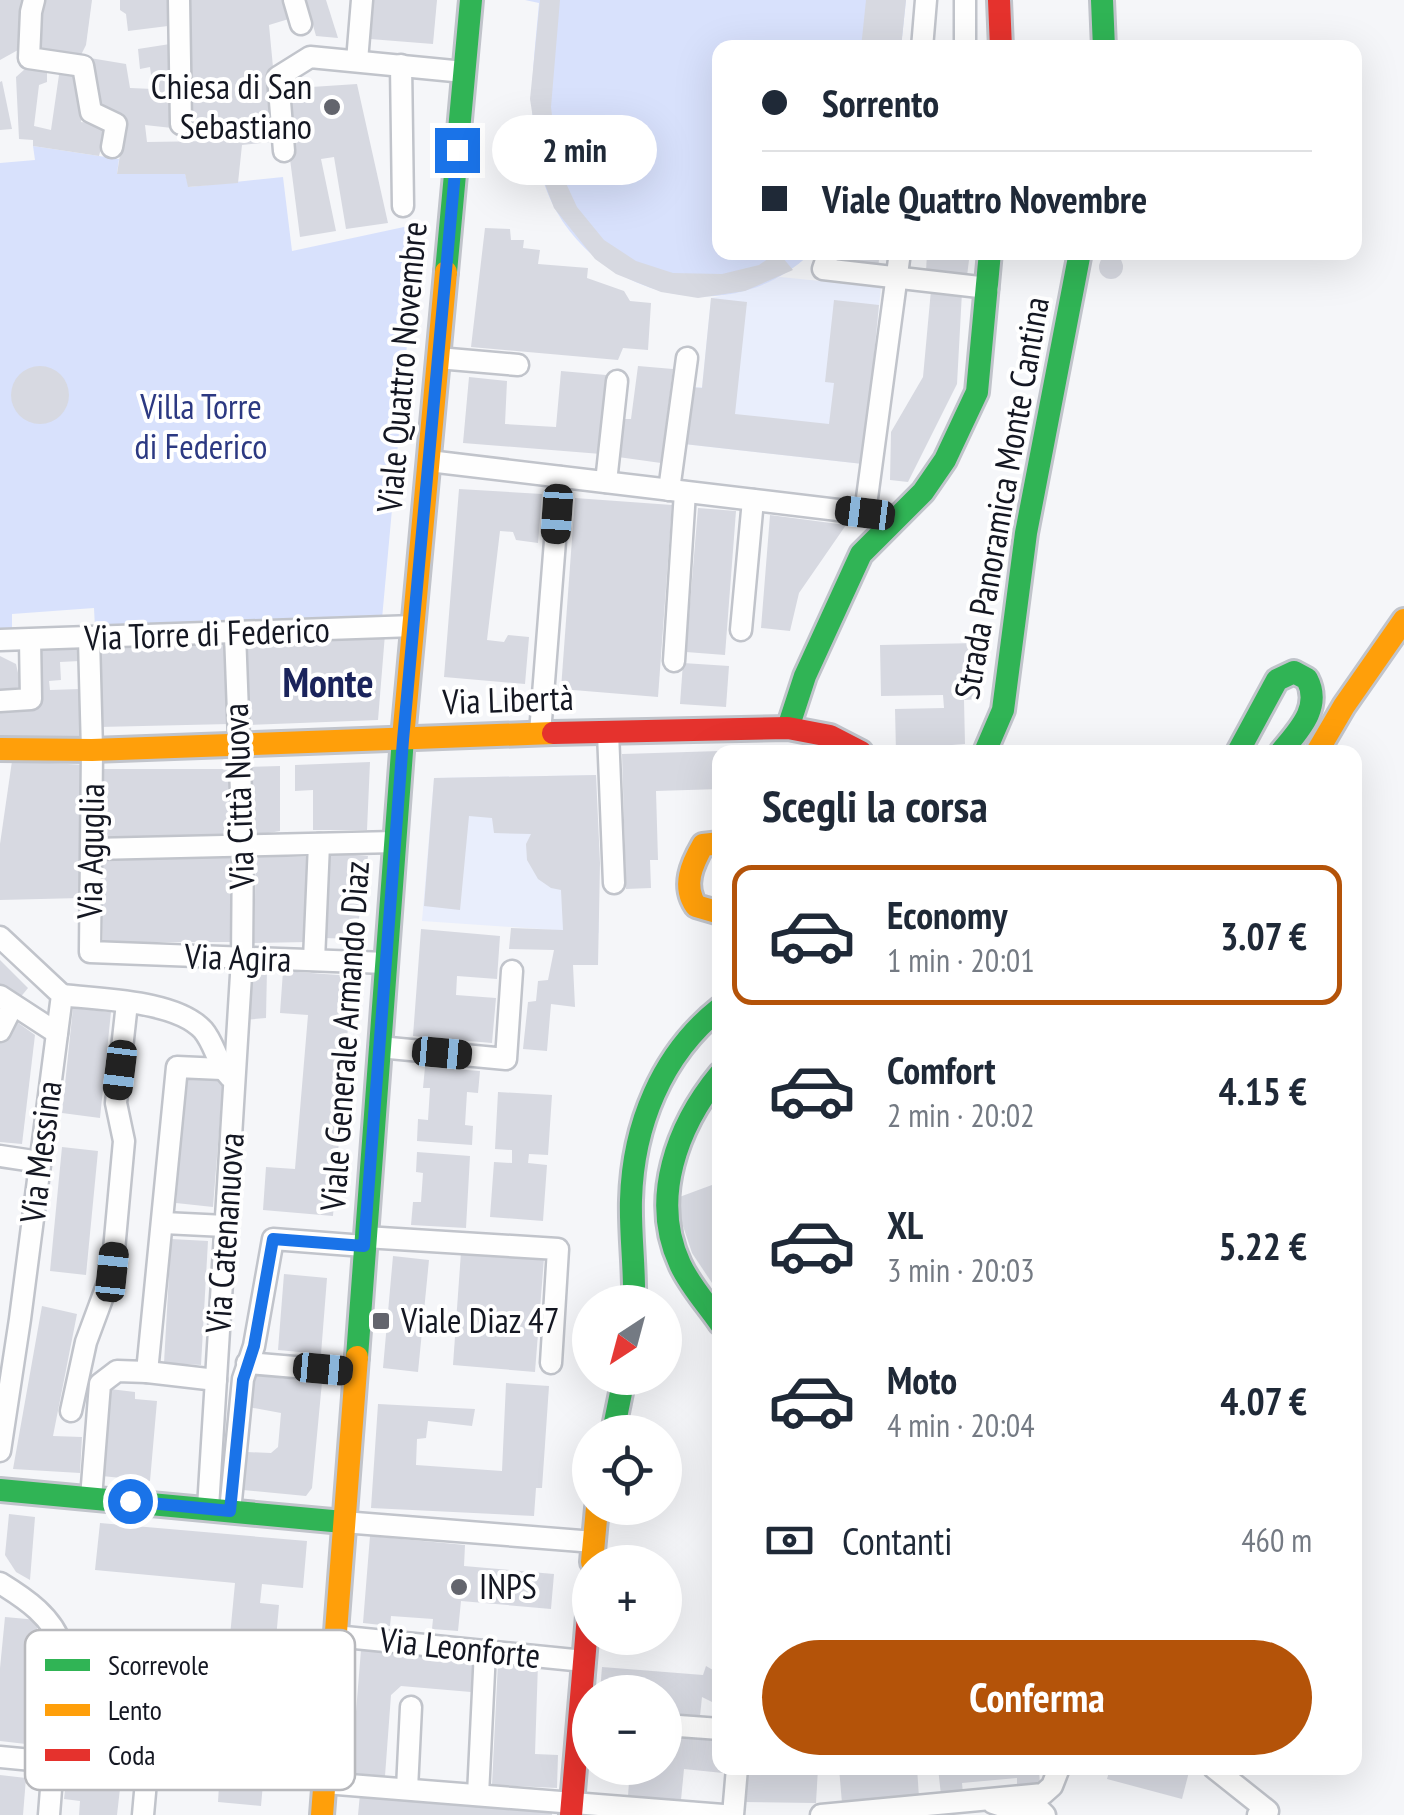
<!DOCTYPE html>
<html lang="it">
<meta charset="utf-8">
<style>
:root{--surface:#fff;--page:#f6f6f7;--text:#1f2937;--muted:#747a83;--line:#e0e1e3;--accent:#b45309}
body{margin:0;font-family:"PT Sans Narrow",sans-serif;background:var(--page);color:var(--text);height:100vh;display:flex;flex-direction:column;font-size:38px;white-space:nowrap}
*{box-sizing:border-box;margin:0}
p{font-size:32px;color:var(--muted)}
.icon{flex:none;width:55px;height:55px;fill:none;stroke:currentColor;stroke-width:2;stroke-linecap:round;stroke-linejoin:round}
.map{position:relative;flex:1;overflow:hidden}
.sheet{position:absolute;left:712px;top:745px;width:650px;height:1030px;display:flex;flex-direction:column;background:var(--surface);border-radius:20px;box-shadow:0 10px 40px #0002}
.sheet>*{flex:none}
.guide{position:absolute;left:712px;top:40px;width:650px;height:220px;border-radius:20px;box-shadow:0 10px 40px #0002;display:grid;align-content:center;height:220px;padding:0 50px;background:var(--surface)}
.needle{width:65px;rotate:216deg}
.controls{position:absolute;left:572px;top:1285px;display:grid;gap:20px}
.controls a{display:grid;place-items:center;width:110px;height:110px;border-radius:50%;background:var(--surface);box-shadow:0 10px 40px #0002;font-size:50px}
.end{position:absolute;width:45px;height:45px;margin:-22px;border:12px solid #1a73e8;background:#fff;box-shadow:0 0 0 5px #fff}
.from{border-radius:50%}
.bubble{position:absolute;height:70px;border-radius:35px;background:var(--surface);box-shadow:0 10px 40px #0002;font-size:32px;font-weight:700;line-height:70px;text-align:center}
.car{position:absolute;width:30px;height:60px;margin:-30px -15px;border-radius:12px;box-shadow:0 0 8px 2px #0007;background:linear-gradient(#222 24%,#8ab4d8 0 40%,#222 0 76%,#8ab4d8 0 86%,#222 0)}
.guide b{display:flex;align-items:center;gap:35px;height:95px;font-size:38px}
.guide b+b{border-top:2px solid var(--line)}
.guide i{width:25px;height:25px;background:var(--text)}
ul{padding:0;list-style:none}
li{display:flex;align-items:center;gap:30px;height:140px;margin:0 20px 15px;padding:0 30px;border:5px solid transparent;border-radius:20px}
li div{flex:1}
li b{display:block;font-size:38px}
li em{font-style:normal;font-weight:700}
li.active{border-color:var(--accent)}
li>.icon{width:90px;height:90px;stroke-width:1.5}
h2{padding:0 50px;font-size:45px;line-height:120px}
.pay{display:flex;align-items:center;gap:25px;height:110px;padding:0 50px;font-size:38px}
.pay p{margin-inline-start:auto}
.primary-button{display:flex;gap:20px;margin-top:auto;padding:20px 50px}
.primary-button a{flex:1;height:115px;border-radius:60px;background:var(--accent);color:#fff;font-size:40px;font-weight:700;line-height:115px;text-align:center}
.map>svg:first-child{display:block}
.built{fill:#e9eefc}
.green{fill:#d8e1fc}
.building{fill:#d7d9e1}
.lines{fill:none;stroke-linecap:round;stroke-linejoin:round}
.street-casing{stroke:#c1c4cb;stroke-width:25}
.fast-casing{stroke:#c1c4cb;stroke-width:28}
.slow-casing{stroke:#c1c4cb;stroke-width:28}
.jam-casing{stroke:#c1c4cb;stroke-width:28}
.street{stroke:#fefefe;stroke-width:20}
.fast{stroke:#30b455;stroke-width:22}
.slow{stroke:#ff9f0a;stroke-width:22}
.jam{stroke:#e5322d;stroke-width:22}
.route{stroke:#1a73e8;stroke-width:12}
.poi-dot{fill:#63656d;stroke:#fff;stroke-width:4}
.labels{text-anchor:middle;stroke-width:8;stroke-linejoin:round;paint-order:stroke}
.poi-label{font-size:35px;fill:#141722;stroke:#fff;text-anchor:start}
.street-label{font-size:35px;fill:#141722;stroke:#fff}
.park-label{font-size:35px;fill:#2c3982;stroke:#fff}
.quarter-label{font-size:40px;font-weight:bold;fill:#1a235b;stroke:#fff}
.key{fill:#fff;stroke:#b8b9bd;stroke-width:2.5}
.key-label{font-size:28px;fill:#141722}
</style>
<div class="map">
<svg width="1404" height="1815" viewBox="0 0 1404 1815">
<rect width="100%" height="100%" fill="#f5f6f9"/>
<g class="built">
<polygon points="780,277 881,287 863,464 684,444 690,387 702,387 711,298 745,291"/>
<polygon points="596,775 599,933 422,921 434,778"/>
</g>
<g class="green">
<path d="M525 0H906L901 47 720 48V252L811 253C724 337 576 292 542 177 525 119 534 62 539 3Z"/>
<polygon points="33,146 119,159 117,174 185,174 189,187 283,177 292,251 418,224 382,619 95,628 94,608 12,614 12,632 0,631 0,163 35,160"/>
</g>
<g class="building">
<polygon points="0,0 21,0 18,50 0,60"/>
<polygon points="40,0 92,0 86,45 79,59 34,50"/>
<polygon points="120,0 169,0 168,26 128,31 126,14 120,10"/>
<polygon points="188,0 286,0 292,18 269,25 280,141 242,145 238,183 188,187 185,174 117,174 125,122 98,108 90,80 90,58 126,64 130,88 153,89 150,67 140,69 138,49 170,44 172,128 145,125 147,142 211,141 212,125 189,123"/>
<polygon points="306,0 326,0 338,38 316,36"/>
<polygon points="373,0 437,0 433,44 370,39"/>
<polygon points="540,0 560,0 551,107 558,166 577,207 604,240 636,261 673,273 722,274 759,265 778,252 793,270 745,291 698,298 661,292 616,274 595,259 554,208 542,176 530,99"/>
<polygon points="866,0 906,0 901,48 861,48"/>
<polygon points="60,68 77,72 76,85 83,92 81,122 107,125 99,156 33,146 33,140 19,139 16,77 25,69 47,70 47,82 39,85 34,126 51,130"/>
<polygon points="2,81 12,129 0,130 0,82"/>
<polygon points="357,84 388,223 346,229 334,157 321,159 336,231 300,237 281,89"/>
<polygon points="485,228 510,229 511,240 524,240 523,248 540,250 538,264 588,268 587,278 624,291 630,301 651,303 648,350 623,348 618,360 471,347"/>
<polygon points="846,252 880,252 878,268 846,264"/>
<polygon points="927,252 970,252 967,276 926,272"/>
<circle cx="1111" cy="267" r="12"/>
<polygon points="931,290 962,292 957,384 908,482 890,480 891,432 923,377"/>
<polygon points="711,298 747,302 735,414 829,424 834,383 825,382 834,300 879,305 863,464 684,444 690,387 702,388"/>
<polygon points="638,366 673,369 661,463 618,457 623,419 631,419"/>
<circle cx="40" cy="395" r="29"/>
<polygon points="561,371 606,375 601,454 463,443 469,377 507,381 505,424 556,427"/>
<polygon points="459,489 542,494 538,543 516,540 513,532 500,531 487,640 504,642 508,635 529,637 525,684 444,677"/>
<polygon points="575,498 672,505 658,697 561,689"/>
<polygon points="698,508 736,511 725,655 686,652"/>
<polygon points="770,515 846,525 799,593 790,631 761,628"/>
<polygon points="385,634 378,720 249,725 245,640"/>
<polygon points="227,643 230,724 99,727 98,647"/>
<polygon points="978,643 979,699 964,700 965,744 952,745 952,752 896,752 895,709 944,708 943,695 881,696 880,645"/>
<polygon points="80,646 80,661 60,662 61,680 49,681 50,690 80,689 81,736 0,738 0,706 31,705 42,688 40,647"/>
<polygon points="0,656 16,664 23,695 0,696"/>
<polygon points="683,663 729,666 726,707 680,704"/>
<polygon points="720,751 720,789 656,791 658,860 650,860 651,888 626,889 622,754"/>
<polygon points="12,761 86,765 81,898 0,900 0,844"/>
<polygon points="370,762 367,830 313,830 313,790 295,791 295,765"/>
<polygon points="280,766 280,831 251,836 249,767"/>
<polygon points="101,769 230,769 232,835 99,840"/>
<polygon points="596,775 600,863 598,965 573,965 575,1007 551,1004 547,1051 523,1049 528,1002 536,1001 538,981 548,980 554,950 509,949 511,928 563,930 561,890 551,888 538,879 527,860 526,844 531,834 494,833 492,818 469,816 460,910 424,906 434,778"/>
<polygon points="329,853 368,856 356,939 323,938"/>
<polygon points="232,855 233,942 103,942 102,859"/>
<polygon points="256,857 309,857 308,942 254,943"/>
<polygon points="421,929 500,936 497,979 457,976 456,995 496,998 492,1043 413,1036"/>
<polygon points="0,960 28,988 19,999 0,985"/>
<polygon points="247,967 267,968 266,1018 244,1020"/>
<polygon points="283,971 352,976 333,1216 263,1210 266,1167 295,1169 308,1015 280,1013"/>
<polygon points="73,1008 111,1012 100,1118 62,1113"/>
<polygon points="14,1020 35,1035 22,1144 0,1142 0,1043"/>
<polygon points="425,1067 480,1071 478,1093 467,1092 465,1125 473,1126 472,1145 417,1141 418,1119 428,1120 430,1088 423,1088"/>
<polygon points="186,1078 223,1081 213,1207 176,1203"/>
<polygon points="498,1092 552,1095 548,1155 529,1154 528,1163 547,1165 543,1221 490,1217 494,1162 512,1163 512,1150 495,1149"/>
<polygon points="62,1147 98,1151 86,1275 50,1271"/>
<polygon points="417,1152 470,1156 466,1228 411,1225 413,1202 421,1202 423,1173 416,1172"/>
<polygon points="720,1182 720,1295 692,1253 674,1199"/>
<polygon points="171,1239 208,1241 201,1365 164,1363"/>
<polygon points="461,1252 544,1258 535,1372 453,1365"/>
<polygon points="393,1256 429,1260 418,1372 383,1368"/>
<polygon points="284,1274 327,1278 321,1354 278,1350"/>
<polygon points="42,1306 77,1314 53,1436 82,1437 80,1473 13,1469"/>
<polygon points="250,1375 322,1382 312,1488 306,1496 243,1490 247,1452 271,1453 278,1447 281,1413 248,1407"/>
<polygon points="506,1383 549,1386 542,1488 536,1488 534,1516 371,1508 378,1404 475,1409 472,1426 428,1421 426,1438 417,1439 416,1465 502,1471"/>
<polygon points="110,1389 135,1392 135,1399 157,1401 150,1481 102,1476"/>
<polygon points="9,1514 35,1517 30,1580 16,1572 5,1555"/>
<polygon points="100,1523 307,1541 303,1588 262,1584 260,1603 279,1605 270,1708 280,1709 278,1729 268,1728 261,1806 218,1802 222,1735 189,1732 193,1686 225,1689 235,1583 95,1570"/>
<polygon points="370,1536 465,1545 464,1566 554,1574 551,1609 461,1601 458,1631 432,1629 433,1619 391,1616 390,1626 363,1623"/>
<polygon points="5,1617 38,1620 26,1744 0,1741 0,1668"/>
<polygon points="361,1650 473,1660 471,1692 401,1686 391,1695 385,1776 351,1773"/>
<polygon points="498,1662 538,1663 535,1754 558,1755 557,1788 492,1785"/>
<polygon points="706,1666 720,1674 720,1706 702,1697 700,1716 665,1713 665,1692 600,1692 602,1667 703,1675"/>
<polygon points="665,1734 720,1739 723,1773 684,1769 681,1800 628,1796 630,1768 665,1768"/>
<polygon points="68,1765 122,1771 117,1815 79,1815 80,1801 64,1799"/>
<polygon points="744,1768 818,1768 816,1803 745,1802"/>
<polygon points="839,1768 917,1768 919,1797 842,1803"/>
<polygon points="938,1768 1039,1768 1040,1786 1017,1788 1017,1778 962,1783 963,1793 941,1795"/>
<polygon points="1110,1768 1190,1768 1182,1799 1107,1779"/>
<polygon points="0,1775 26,1778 23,1815 0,1815"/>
<polygon points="360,1794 552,1811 552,1815 358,1815"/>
</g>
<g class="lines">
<g class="street-casing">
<g id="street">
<polyline points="34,0 31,12 29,58 83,66 91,112 116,124 112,147"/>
<polyline points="179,0 181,124"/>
<polyline points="294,0 301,24"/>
<polyline points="965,0 965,48"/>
<polyline points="922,48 926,0"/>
<polyline points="357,61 362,0"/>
<polyline points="401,65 403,206"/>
<polyline points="284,151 278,77 310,57 464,72"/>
<polyline points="829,252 823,269 988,288"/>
<polyline points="438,358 518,365"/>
<polyline points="429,461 896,517"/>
<polyline points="606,482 617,381"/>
<polyline points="669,490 687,358"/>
<polyline points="865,513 900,252"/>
<polyline points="741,630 753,500"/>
<polyline points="89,639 92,750 90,952 386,963"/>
<polyline points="0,640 414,626"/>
<polyline points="674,661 685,492"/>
<polyline points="0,701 31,699 30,640"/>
<polyline points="608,732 614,883"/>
<polyline points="540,733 560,477"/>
<polyline points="93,849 395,842"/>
<polyline points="0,937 62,995 20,1319 0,1451"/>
<polyline points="314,960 319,844"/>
<path d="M62 995C101 1000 175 1000 203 1030 215 1044 217 1064 230 1077"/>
<polyline points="0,996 57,1033"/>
<polyline points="0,1031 13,1005"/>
<polyline points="379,1047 506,1059 512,971"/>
<polyline points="0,1156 40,1162"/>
<polyline points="164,1223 225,1226"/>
<polyline points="365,1237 558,1249 551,1363"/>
<polyline points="247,1363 354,1372"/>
<polyline points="147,1372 216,1380"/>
<polyline points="71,1411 86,1342 112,1272 124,1141 116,1103 127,1003"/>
<polyline points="91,1498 100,1384 117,1371 147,1372 177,1067 222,1069"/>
<polyline points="208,1508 242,959 243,846 235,633"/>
<polyline points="230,1511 243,1379 254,1346 273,1239 364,1246"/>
<polyline points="343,1522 594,1542"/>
<path d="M0 1583C26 1599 53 1617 62 1647L49 1815"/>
<polyline points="335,1636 584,1661"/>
<polyline points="665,1725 720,1729"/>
<polyline points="0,1757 53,1762"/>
<polyline points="1214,1768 1268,1811 1258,1815"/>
<polyline points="325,1783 723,1815"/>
<polyline points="407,1789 411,1707"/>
<polyline points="478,1795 485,1651"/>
<polyline points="993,1803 1008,1808 1040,1810 1045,1815"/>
<polyline points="143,1815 154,1691"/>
<polyline points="733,1815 737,1768"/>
<polyline points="821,1815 1043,1794 1052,1786 1059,1768"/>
</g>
</g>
<g class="fast-casing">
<g id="fast">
<polyline points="1102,0 1104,48"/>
<polyline points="446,272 471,0"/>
<polyline points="788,728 805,676 861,554 923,492 945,460 977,392 990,252"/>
<polyline points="985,752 1003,710 1026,533 1080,252"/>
<path d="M1238 752 1277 680 1294 672 1307 679C1322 708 1298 731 1281 752"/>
<path d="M720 1074C677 1126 650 1199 680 1264 690 1286 707 1304 720 1323"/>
<path d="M634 1302C635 1268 630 1234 631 1200 633 1126 661 1055 720 1008"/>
<polyline points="357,1357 403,738"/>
<polyline points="613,1432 624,1378"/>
<polyline points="0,1490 343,1522"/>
</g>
</g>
<g class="slow-casing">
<g id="slow">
<polyline points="403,738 446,272"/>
<polyline points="0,749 92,750 553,733"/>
<polyline points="1317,752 1344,706 1404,620"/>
<path d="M720 843 703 845C692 864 682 886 696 906L720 913"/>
<polyline points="592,1562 597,1508"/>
<polyline points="322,1815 357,1357"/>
</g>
</g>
<g class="jam-casing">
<g id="jam">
<polyline points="999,0 1001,48"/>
<polyline points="553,733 788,728 830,736 861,752"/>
<polyline points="571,1815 590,1592"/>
</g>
</g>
<use href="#street" class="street"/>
<use href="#fast" class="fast"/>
<use href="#slow" class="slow"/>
<use href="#jam" class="jam"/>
</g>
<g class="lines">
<polyline class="route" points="130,1501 230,1511 243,1380 254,1346 273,1239 364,1246 403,740 457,150"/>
</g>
<g class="poi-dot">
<circle cx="332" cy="107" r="10"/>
<rect x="371" y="1311" width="20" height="20" rx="5"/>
<circle cx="459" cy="1587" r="10"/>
</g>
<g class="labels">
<g class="poi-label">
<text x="312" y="99" text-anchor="end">Chiesa di San<tspan x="312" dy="40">Sebastiano</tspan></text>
<text x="401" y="1333">Viale Diaz 47</text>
<text x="479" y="1599">INPS</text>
</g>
<g class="street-label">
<text transform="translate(402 367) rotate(-85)" y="12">Viale Quattro Novembre</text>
<text transform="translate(1002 498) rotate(-80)" y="12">Strada Panoramica Monte Cantina</text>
<text transform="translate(207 634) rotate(-2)" y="12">Via Torre di Federico</text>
<text transform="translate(508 700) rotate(-2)" y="12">Via Libertà</text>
<text transform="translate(239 796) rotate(-92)" y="12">Via Città Nuova</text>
<text transform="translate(91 851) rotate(-89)" y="12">Via Aguglia</text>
<text transform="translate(238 958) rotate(2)" y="12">Via Agira</text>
<text transform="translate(345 1036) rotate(-86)" y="12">Viale Generale Armando Diaz</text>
<text transform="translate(41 1152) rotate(-83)" y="12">Via Messina</text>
<text transform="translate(225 1233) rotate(-86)" y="12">Via Catenanuova</text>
<text transform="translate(460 1648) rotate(6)" y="12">Via Leonforte</text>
</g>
<g class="park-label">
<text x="201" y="419">Villa Torre<tspan x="201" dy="40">di Federico</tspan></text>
</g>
<g class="quarter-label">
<text x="328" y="697">Monte</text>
</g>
</g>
<rect x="25" y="1630" width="330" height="160" rx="15" class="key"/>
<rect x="45" y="1659" width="45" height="12" fill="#30b455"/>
<rect x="45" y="1704" width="45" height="12" fill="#ff9f0a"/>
<rect x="45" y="1749" width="45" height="12" fill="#e5322d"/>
<g class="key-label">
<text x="108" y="1675">Scorrevole</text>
<text x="108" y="1720">Lento</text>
<text x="108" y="1765">Coda</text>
</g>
</svg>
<div class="controls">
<a><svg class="needle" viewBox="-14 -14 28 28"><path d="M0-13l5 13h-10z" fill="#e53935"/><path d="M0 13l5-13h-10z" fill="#747a83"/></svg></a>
<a><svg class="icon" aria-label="locate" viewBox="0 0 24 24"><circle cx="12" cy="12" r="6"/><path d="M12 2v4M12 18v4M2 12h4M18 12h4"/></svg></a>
<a>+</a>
<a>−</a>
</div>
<i class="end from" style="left:130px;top:1501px"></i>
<i class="end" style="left:457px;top:150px"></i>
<div class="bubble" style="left:492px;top:115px;width:165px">2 min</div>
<i class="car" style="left:865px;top:513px;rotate:277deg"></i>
<i class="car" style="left:557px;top:514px;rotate:184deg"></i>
<i class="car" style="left:442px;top:1053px;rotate:95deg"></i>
<i class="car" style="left:120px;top:1070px;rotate:187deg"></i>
<i class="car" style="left:112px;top:1272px;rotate:6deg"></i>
<i class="car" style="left:323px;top:1369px;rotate:95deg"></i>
<div class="guide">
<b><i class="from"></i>Sorrento</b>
<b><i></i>Viale Quattro Novembre</b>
</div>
<section class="sheet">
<h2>Scegli la corsa</h2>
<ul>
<li class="active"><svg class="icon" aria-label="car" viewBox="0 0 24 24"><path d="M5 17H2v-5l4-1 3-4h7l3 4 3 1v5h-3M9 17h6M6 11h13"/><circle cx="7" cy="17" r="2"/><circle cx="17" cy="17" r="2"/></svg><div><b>Economy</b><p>1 min · 20:01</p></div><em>3.07 €</em></li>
<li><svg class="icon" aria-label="car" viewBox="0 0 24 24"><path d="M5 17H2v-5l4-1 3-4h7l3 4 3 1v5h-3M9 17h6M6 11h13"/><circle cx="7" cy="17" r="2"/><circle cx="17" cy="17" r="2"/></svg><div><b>Comfort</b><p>2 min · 20:02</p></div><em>4.15 €</em></li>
<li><svg class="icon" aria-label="car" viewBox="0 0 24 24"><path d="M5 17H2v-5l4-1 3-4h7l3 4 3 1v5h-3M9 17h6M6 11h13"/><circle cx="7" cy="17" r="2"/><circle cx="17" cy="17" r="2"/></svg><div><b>XL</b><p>3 min · 20:03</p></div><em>5.22 €</em></li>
<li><svg class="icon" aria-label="car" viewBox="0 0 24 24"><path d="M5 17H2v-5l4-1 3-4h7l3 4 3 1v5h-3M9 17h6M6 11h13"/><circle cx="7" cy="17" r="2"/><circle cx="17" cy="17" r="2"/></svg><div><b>Moto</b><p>4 min · 20:04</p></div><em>4.07 €</em></li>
</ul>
<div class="pay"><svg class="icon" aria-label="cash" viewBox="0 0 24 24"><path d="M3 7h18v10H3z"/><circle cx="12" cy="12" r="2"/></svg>Contanti<p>460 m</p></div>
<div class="primary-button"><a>Conferma</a></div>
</section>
</div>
